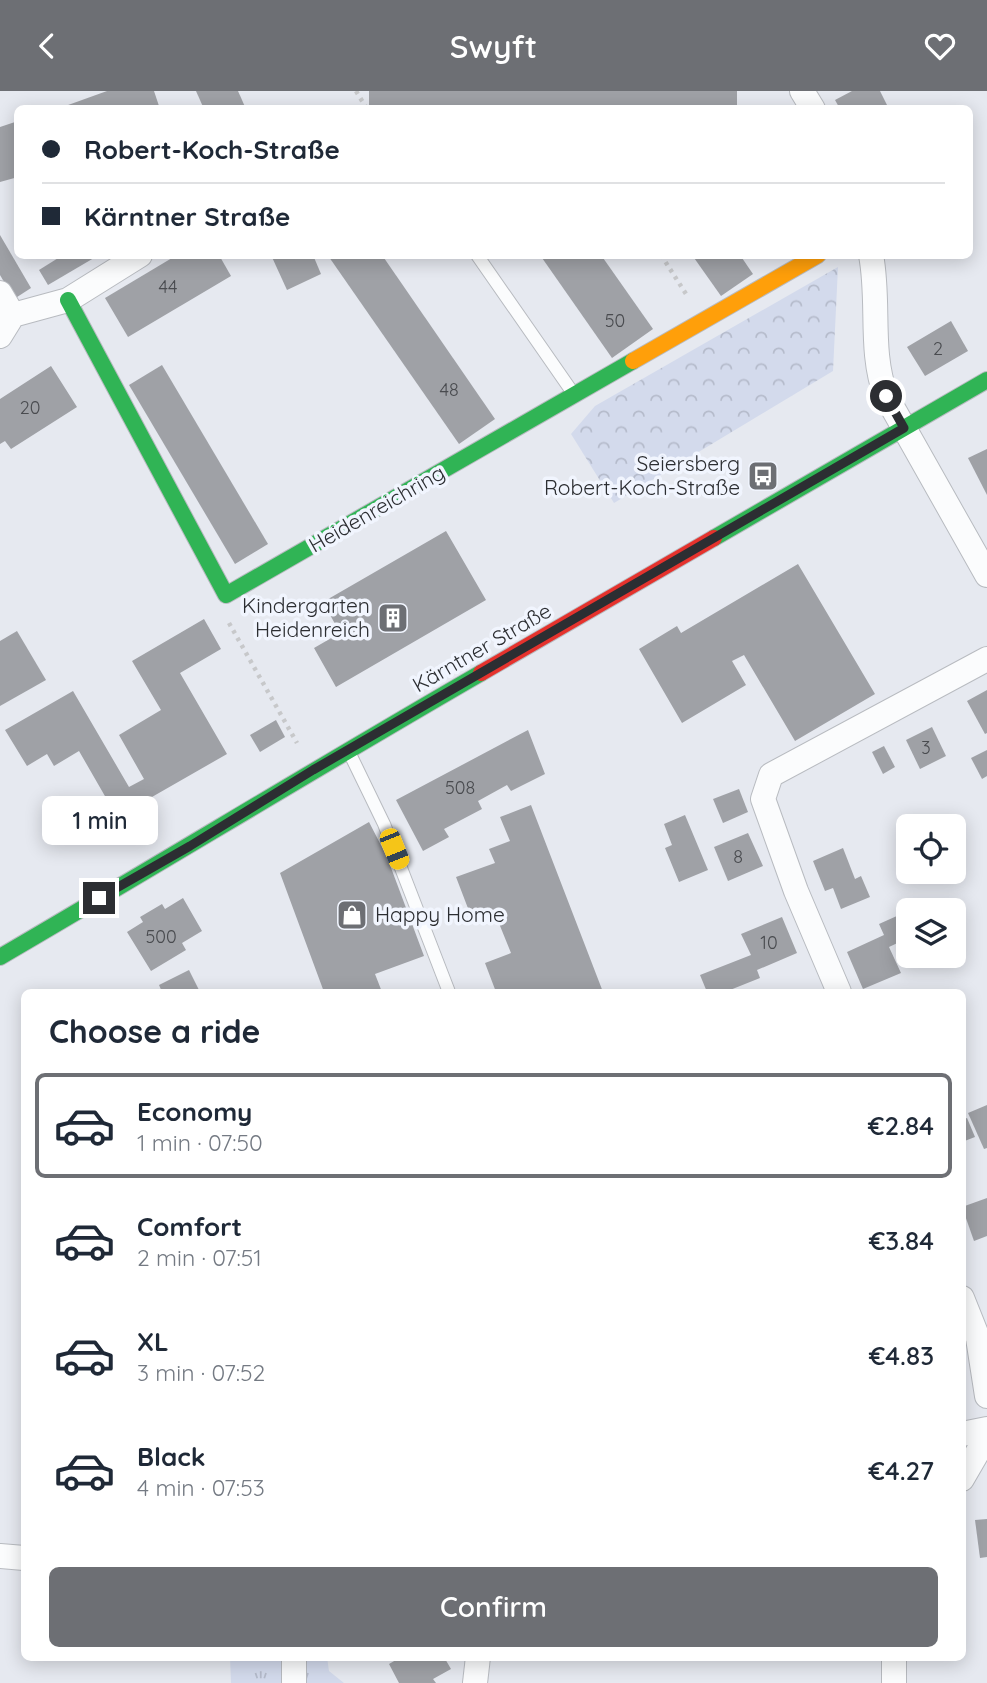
<!DOCTYPE html>
<meta charset="utf-8">
<style>
:root{--surface:#fff;--page:#f6f6f7;--text:#1f2937;--muted:#747a83;--line:#e0e1e3;--accent:#6d6f74}
body{margin:0;font-family:Quicksand,sans-serif;background:var(--page);color:var(--text);height:100vh;display:flex;flex-direction:column;font-size:26px;white-space:nowrap}
*{box-sizing:border-box;margin:0}
p{font-size:23px;color:var(--muted)}
.icon{flex:none;width:38px;height:38px;fill:none;stroke:currentColor;stroke-width:2;stroke-linecap:round;stroke-linejoin:round}
.map{position:relative;flex:1;overflow:hidden}
.panel{position:absolute;left:21px;top:898px;width:945px;height:672px;display:flex;flex-direction:column;background:var(--surface);border-radius:10px;box-shadow:0 4px 18px #0003}
.panel>*{flex:none}
.top-card{position:absolute;left:14px;top:14px;width:959px;height:154px;border-radius:10px;box-shadow:0 4px 18px #0003;display:grid;align-content:center;height:154px;padding:0 28px;background:var(--surface)}
.buttons{position:absolute;left:896px;top:723px;display:grid;gap:14px}
.buttons a{display:grid;place-items:center;width:70px;height:70px;border-radius:10px;background:var(--surface);box-shadow:0 4px 18px #0003;font-size:35px}
.end{position:absolute;width:32px;height:32px;margin:-16px;border:9px solid #2c2e32;background:#fff;box-shadow:0 0 0 4px #fff}
.from{border-radius:50%}
.bubble{position:absolute;height:49px;border-radius:10px;background:var(--surface);box-shadow:0 4px 18px #0003;font-size:23px;font-weight:600;line-height:49px;text-align:center}
.car{position:absolute;width:21px;height:42px;margin:-21px -10px;border-radius:9px;box-shadow:0 0 5px 2px #0007;background:linear-gradient(#f5c518 24%,#345 0 40%,#f5c518 0 76%,#345 0 86%,#f5c518 0)}
.top-card b{display:flex;align-items:center;gap:24px;height:66px;font-size:26px}
.top-card b+b{border-top:2px solid var(--line)}
.top-card i{width:18px;height:18px;background:var(--text)}
ul{padding:0;list-style:none}
li{display:flex;align-items:center;gap:21px;height:105px;margin:0 14px 10px;padding:0 14px;border:4px solid transparent;border-radius:10px}
li div{flex:1}
li b{display:block;font-size:26px}
li em{font-style:normal;font-weight:600}
li.selected{border-color:var(--accent)}
li>.icon{width:63px;height:63px;stroke-width:1.5}
h2{padding:0 28px;font-size:32px;line-height:84px}
.primary-button{display:flex;gap:14px;margin-top:auto;padding:14px 28px}
.primary-button a{flex:1;height:80px;border-radius:10px;background:var(--accent);color:#fff;font-size:28px;font-weight:600;line-height:80px;text-align:center}
header{display:flex;justify-content:space-between;align-items:center;height:91px;padding:0 28px;background:var(--accent);color:#fff;font-size:32px;font-weight:600}
.map>svg:first-child{display:block}
.grass{fill:url(#grass-tufts)}
.park{fill:url(#park-crowns)}
.building{fill:#9fa1a6}
.lines{fill:none;stroke-linecap:round;stroke-linejoin:round}
.lane-casing{stroke:#b8bbc0;stroke-width:14}
.street-casing{stroke:#b8bbc0;stroke-width:26}
.fast-casing{stroke:#b8bbc0;stroke-width:18}
.slow-casing{stroke:#b8bbc0;stroke-width:18}
.jam-casing{stroke:#b8bbc0;stroke-width:18}
.path{stroke:#c7c8ca;stroke-width:4.5;stroke-dasharray:3.5 5;stroke-linecap:butt}
.lane{stroke:#fbfcfd;stroke-width:12}
.street{stroke:#fbfcfd;stroke-width:24}
.fast{stroke:#30b455;stroke-width:16}
.slow{stroke:#ff9f0a;stroke-width:16}
.jam{stroke:#e5322d;stroke-width:16}
.route{stroke:#2c2e32;stroke-width:9}
.labels{text-anchor:middle;stroke-width:7;stroke-linejoin:round;paint-order:stroke}
.number-label{font-size:18px;fill:#494b4f}
.poi-label{font-size:21px;fill:#2c2e32;stroke:#f1f5fe;text-anchor:end}
.street-label{font-size:21px;fill:#2c2e32;stroke:#f1f5fe}
</style>
<header><svg class="icon" aria-label="back" viewBox="0 0 24 24"><path d="M15 5l-7 7 7 7"/></svg>Swyft<svg class="icon" aria-label="heart" viewBox="0 0 24 24"><path d="M12 20l-8-8c-3-5 5-10 8-4 3-6 11-1 8 4z"/></svg></header>
<div class="map">
<svg width="987" height="1592" viewBox="0 0 987 1592">
<defs>
<pattern id="grass-tufts" width="24" height="20" patternUnits="userSpaceOnUse" patternTransform="scale(1.75)"><rect width="24" height="20" fill="#d3daec"/><path d="M3 7l-1-3M5 7V3M7 7l1-3M15 17l-1-3M17 17v-4M19 17l1-3" fill="none" stroke="#b5bbcb"/></pattern>
<pattern id="park-crowns" width="20" height="18" patternUnits="userSpaceOnUse" patternTransform="scale(1.75)"><rect width="20" height="18" fill="#d3daec"/><path d="M2 6a3 3 0 1 1 6 0M12 15a3 3 0 1 1 6 0" fill="none" stroke="#b5bbcb"/></pattern>
</defs>
<rect width="100%" height="100%" fill="#e6e9f0"/>
<polygon class="grass" points="230,1566 327,1566 329,1580 344,1592 231,1592"/>
<polygon class="park" points="838,176 833,280 614,412 571,343 595,315"/>
<g class="building">
<polygon points="107,0 154,0 160,18 57,18"/>
<polygon points="196,0 238,0 246,18 204,18"/>
<rect x="369" y="0" width="368" height="16"/>
<polygon points="852,0 880,0 889,18 840,18 835,9"/>
<polygon points="18,30 18,86 0,91 0,36"/>
<polygon points="0,144 31,197 14,208 0,184"/>
<polygon points="63,164 99,164 48,194 39,179"/>
<polygon points="177,164 219,164 231,185 128,246 105,207"/>
<polygon points="271,164 313,164 321,183 287,199"/>
<polygon points="332,164 382,164 495,328 459,353 329,166"/>
<polygon points="540,164 601,164 653,238 612,267"/>
<polygon points="692,164 740,164 753,183 721,205"/>
<polygon points="951,230 968,260 925,285 907,256"/>
<polygon points="162,274 268,453 235,473 129,294"/>
<polygon points="51,275 77,316 11,358 5,350 0,353 0,308"/>
<polygon points="987,358 987,404 968,367"/>
<polygon points="446,440 486,509 336,596 314,557 340,542 323,511"/>
<polygon points="798,473 875,603 795,650 744,564 732,570 746,594 682,632 639,558 677,535 681,542"/>
<polygon points="204,528 221,558 180,582 227,663 117,726 79,660 54,675 47,663 27,675 5,639 73,600 129,696 144,688 119,644 161,619 132,570"/>
<polygon points="17,540 46,589 0,615 0,550"/>
<polygon points="987,599 987,642 985,643 967,610"/>
<polygon points="276,629 285,646 260,661 250,644"/>
<polygon points="932,636 946,665 920,678 906,649"/>
<polygon points="528,639 545,683 511,700 507,694 478,710 482,718 444,738 449,746 423,760 396,709"/>
<polygon points="884,655 895,676 883,683 872,661"/>
<polygon points="987,659 987,685 982,688 971,667"/>
<polygon points="739,698 748,721 723,732 713,708"/>
<polygon points="531,714 603,901 496,901 485,872 511,862 496,825 474,833 456,786 495,772 489,758 510,750 500,726"/>
<polygon points="685,724 708,779 679,791 665,757 672,754 664,733"/>
<polygon points="369,731 387,766 424,865 375,883 382,901 324,901 280,782"/>
<polygon points="748,742 763,775 728,790 714,756"/>
<polygon points="843,757 855,788 861,785 870,806 841,818 833,797 825,800 813,770"/>
<polygon points="183,807 202,840 182,852 186,859 151,880 127,841 143,831 140,826 162,813 165,818"/>
<polygon points="908,820 908,847 889,856 901,882 863,898 847,861 884,844 879,833"/>
<polygon points="782,826 797,862 757,879 760,887 725,901 707,901 700,884 751,864 741,843"/>
<polygon points="189,879 200,901 162,901 159,894"/>
<polygon points="987,1014 987,1057 984,1058 968,1022"/>
<polygon points="967,1027 975,1046 962,1051 962,1029"/>
<polygon points="987,1107 987,1145 974,1150 962,1116"/>
<polygon points="987,1428 987,1466 980,1467 975,1429"/>
<polygon points="401,1566 444,1566 451,1578 433,1588 436,1592 399,1592 389,1573"/>
</g>
<g class="lines">
<g class="lane-casing">
<g id="lane">
<polyline points="477,164 573,302"/>
<polyline points="350,663 384,733 449,901"/>
</g>
</g>
<g class="street-casing">
<g id="street">
<polyline points="802,0 813,18"/>
<path d="M871 164C880 211 869 260 886 305L987 484"/>
<polyline points="0,202 13,224"/>
<polyline points="0,245 13,224 68,209 140,164"/>
<polyline points="839,901 796,800 763,708 771,684 987,568"/>
<polyline points="962,1207 978,1247 987,1305"/>
<polyline points="962,1343 987,1338"/>
<polyline points="962,1388 987,1345"/>
<polyline points="0,1465 24,1467"/>
<polyline points="294,1566 294,1592"/>
<polyline points="894,1566 894,1592"/>
<polyline points="475,1592 478,1566"/>
</g>
</g>
<g class="fast-casing">
<g id="fast">
<polyline points="68,209 226,504 633,270"/>
<polyline points="714,447 987,289"/>
<path d="M0 866C161 772 320 675 481 582"/>
</g>
</g>
<g class="slow-casing">
<polyline id="slow" points="633,270 818,164"/>
</g>
<g class="jam-casing">
<polyline id="jam" points="481,582 714,447"/>
</g>
<g class="path">
<polyline points="356,0 367,18"/>
<polyline points="661,164 688,206"/>
<polyline points="229,532 297,652"/>
</g>
<use href="#lane" class="lane"/>
<use href="#street" class="street"/>
<use href="#fast" class="fast"/>
<use href="#slow" class="slow"/>
<use href="#jam" class="jam"/>
</g>
<g class="lines">
<polyline class="route" points="99,807 190,755 313,679 904,337 886,305"/>
</g>
<defs>
<g id="bus-square" transform="scale(1.575)"><rect x="-9" y="-9" width="18" height="18" rx="4" fill="#6d6f74" stroke="#f1f5fe"/><path d="M-5-6H5V4H4V6H2V4H-2V6H-4V4H-5ZM-3.5-4V0h7V-4ZM-3.5 1.2v1.5H-2V1.2ZM2 1.2v1.5H3.5V1.2Z" fill="#fff"/></g>
<g id="building-square" transform="scale(1.575)"><rect x="-9" y="-9" width="18" height="18" rx="4" fill="#6d6f74" stroke="#f1f5fe"/><path d="M-4-6H4V6H1V3H-1V6H-4ZM-2.5-4.3h1.7v1.8h-1.7ZM.8-4.3h1.7v1.8H.8ZM-2.5-1h1.7V.8h-1.7ZM.8-1h1.7V.8H.8Z" fill="#fff"/></g>
<g id="shop-square" transform="scale(1.575)"><rect x="-9" y="-9" width="18" height="18" rx="4" fill="#6d6f74" stroke="#f1f5fe"/><path d="M-5-2.5h2.3a2.7 3.5 0 0 1 5.4 0H5L5.5 6h-11ZM-1.5-2.5h3a1.5 2.3 0 0 0-3 0Z" fill="#fff"/></g>
</defs>
<g fill-rule="evenodd">
<use href="#bus-square" x="763" y="385"/>
<use href="#building-square" x="393" y="527"/>
<use href="#shop-square" x="352" y="824"/>
</g>
<g class="labels">
<g class="number-label">
<text x="168" y="202">44</text>
<text x="615" y="236">50</text>
<text x="938" y="264">2</text>
<text x="449" y="305">48</text>
<text x="30" y="323">20</text>
<text x="926" y="663">3</text>
<text x="460" y="703">508</text>
<text x="738" y="772">8</text>
<text x="161" y="852">500</text>
<text x="769" y="858">10</text>
</g>
<g class="poi-label">
<text x="740" y="380">Seiersberg<tspan x="740" dy="24">Robert-Koch-Straße</tspan></text>
<text x="370" y="522">Kindergarten<tspan x="370" dy="24">Heidenreich</tspan></text>
<text x="375" y="831" text-anchor="start">Happy Home</text>
</g>
<g class="street-label">
<text transform="translate(377 418) rotate(-30)" y="7">Heidenreichring</text>
<text transform="translate(482 557) rotate(-30)" y="7">Kärntner Straße</text>
</g>
</g>
</svg>
<div class="buttons">
<a><svg class="icon" aria-label="locate" viewBox="0 0 24 24"><circle cx="12" cy="12" r="6"/><path d="M12 2v4M12 18v4M2 12h4M18 12h4"/></svg></a>
<a><svg class="icon" aria-label="layers" viewBox="0 0 24 24"><path d="M12 4l9 5-9 5-9-5zM3 14l9 5 9-5"/></svg></a>
</div>
<i class="end from" style="left:886px;top:305px"></i>
<i class="end" style="left:99px;top:807px"></i>
<div class="bubble" style="left:42px;top:705px;width:116px">1 min</div>
<i class="car" style="left:394px;top:758px;rotate:158deg"></i>
<div class="top-card">
<b><i class="from"></i>Robert-Koch-Straße</b>
<b><i></i>Kärntner Straße</b>
</div>
<section class="panel">
<h2>Choose a ride</h2>
<ul>
<li class="selected"><svg class="icon" aria-label="car" viewBox="0 0 24 24"><path d="M5 17H2v-5l4-1 3-4h7l3 4 3 1v5h-3M9 17h6M6 11h13"/><circle cx="7" cy="17" r="2"/><circle cx="17" cy="17" r="2"/></svg><div><b>Economy</b><p>1 min · 07:50</p></div><em>€2.84</em></li>
<li><svg class="icon" aria-label="car" viewBox="0 0 24 24"><path d="M5 17H2v-5l4-1 3-4h7l3 4 3 1v5h-3M9 17h6M6 11h13"/><circle cx="7" cy="17" r="2"/><circle cx="17" cy="17" r="2"/></svg><div><b>Comfort</b><p>2 min · 07:51</p></div><em>€3.84</em></li>
<li><svg class="icon" aria-label="car" viewBox="0 0 24 24"><path d="M5 17H2v-5l4-1 3-4h7l3 4 3 1v5h-3M9 17h6M6 11h13"/><circle cx="7" cy="17" r="2"/><circle cx="17" cy="17" r="2"/></svg><div><b>XL</b><p>3 min · 07:52</p></div><em>€4.83</em></li>
<li><svg class="icon" aria-label="car" viewBox="0 0 24 24"><path d="M5 17H2v-5l4-1 3-4h7l3 4 3 1v5h-3M9 17h6M6 11h13"/><circle cx="7" cy="17" r="2"/><circle cx="17" cy="17" r="2"/></svg><div><b>Black</b><p>4 min · 07:53</p></div><em>€4.27</em></li>
</ul>
<div class="primary-button"><a>Confirm</a></div>
</section>
</div>
